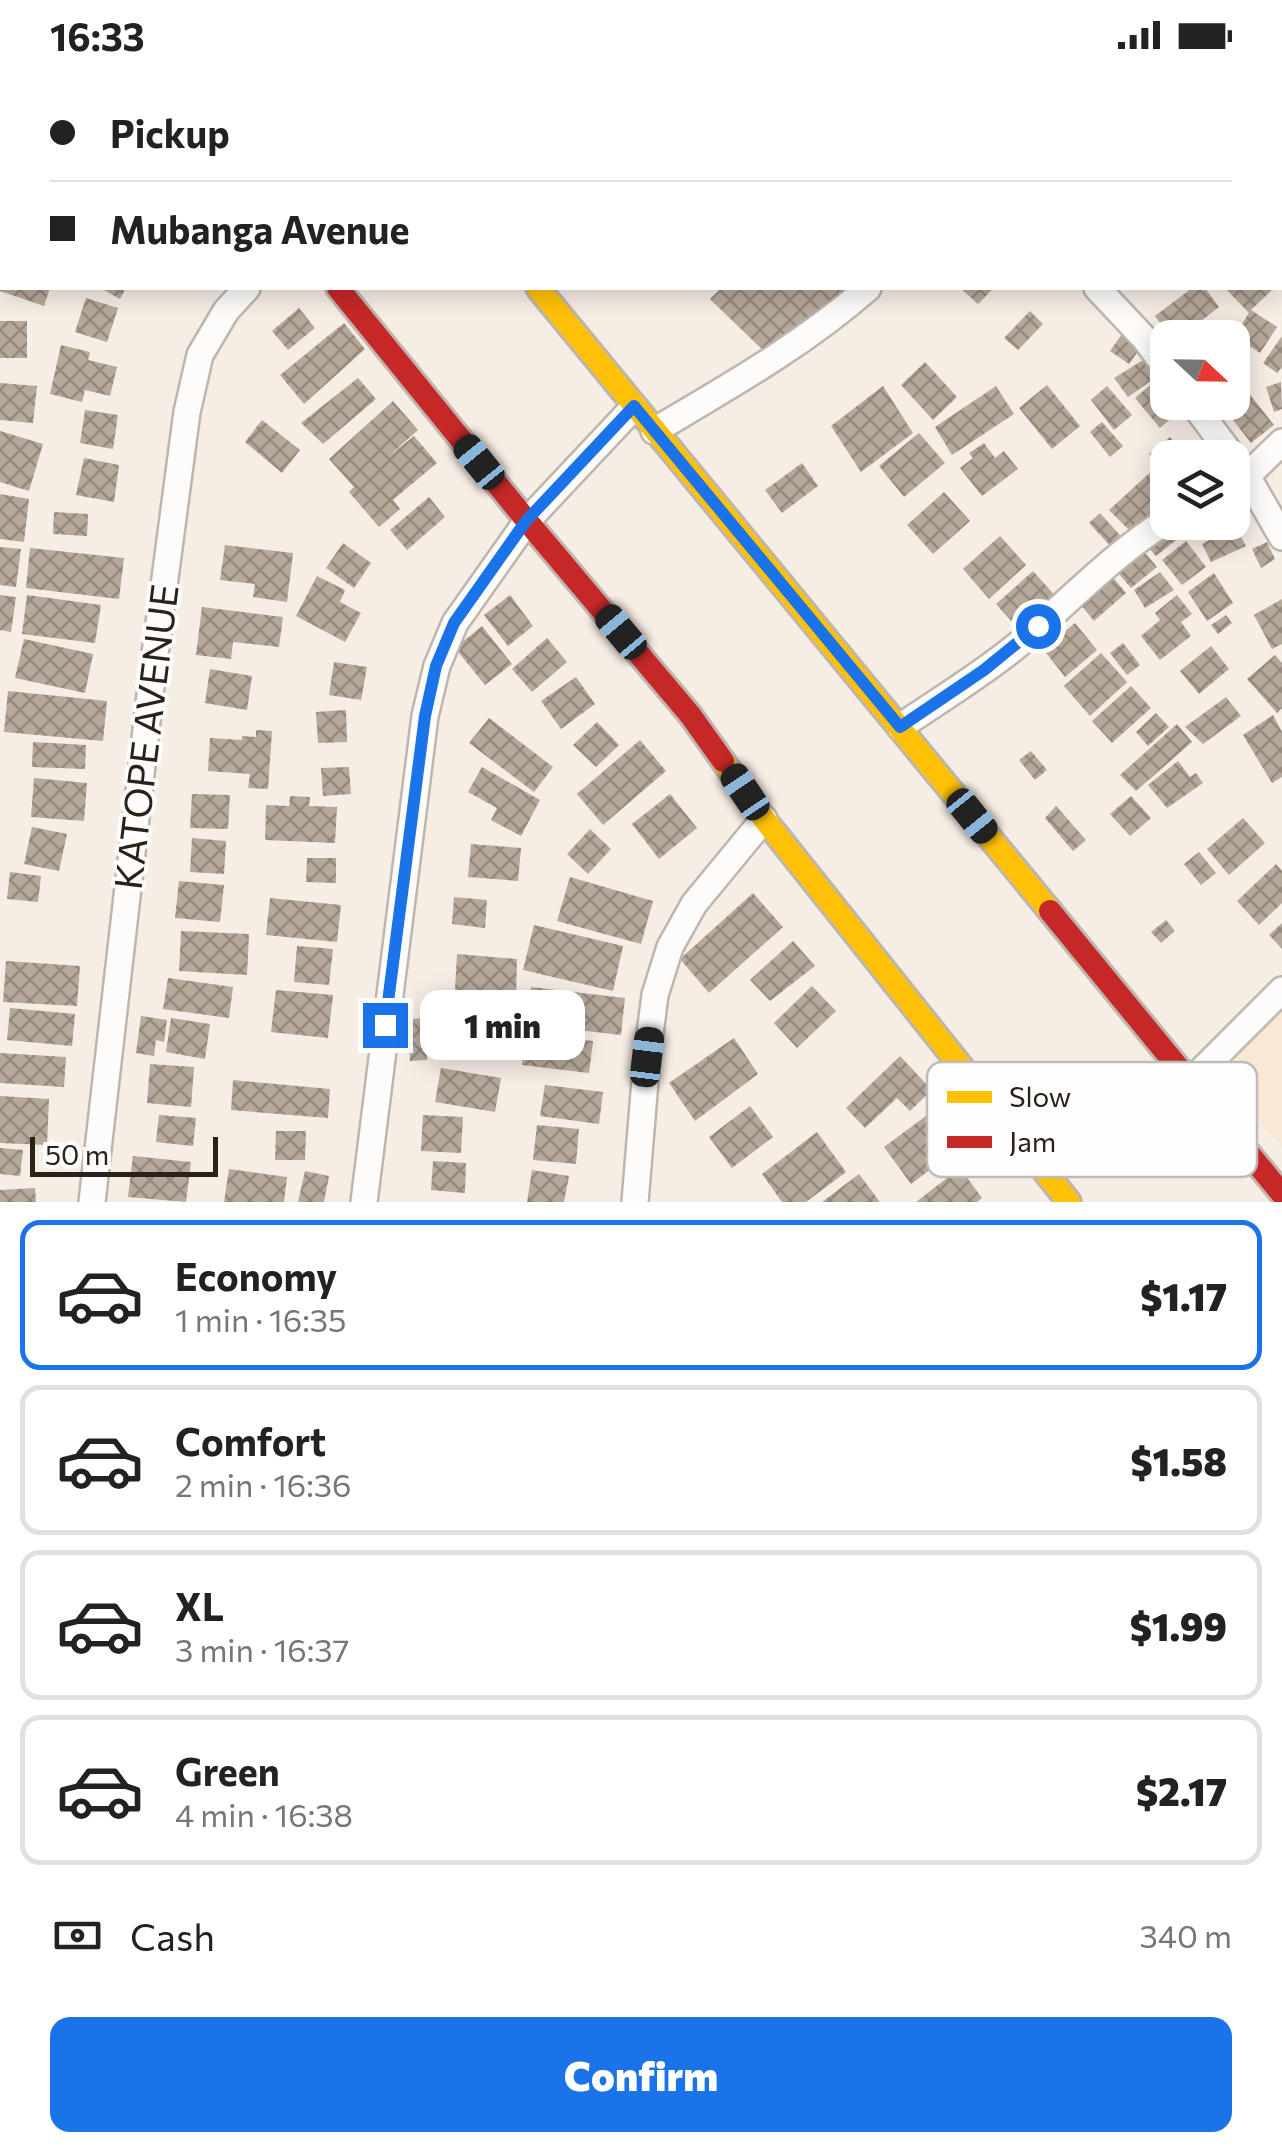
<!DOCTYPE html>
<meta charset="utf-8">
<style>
:root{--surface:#fff;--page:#f2f2f2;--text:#222;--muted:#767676;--line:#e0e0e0;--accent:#1a73e8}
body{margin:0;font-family:Commissioner,sans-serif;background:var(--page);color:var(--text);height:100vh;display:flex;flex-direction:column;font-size:38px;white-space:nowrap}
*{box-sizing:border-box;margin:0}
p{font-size:32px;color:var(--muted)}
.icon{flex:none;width:55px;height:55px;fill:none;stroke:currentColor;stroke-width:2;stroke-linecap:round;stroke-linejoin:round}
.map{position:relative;height:1132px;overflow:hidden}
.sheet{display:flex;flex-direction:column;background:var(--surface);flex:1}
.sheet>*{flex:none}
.top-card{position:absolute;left:0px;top:0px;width:1282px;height:220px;box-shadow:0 5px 25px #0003;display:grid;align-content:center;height:220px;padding:0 50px;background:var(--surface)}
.needle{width:65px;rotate:112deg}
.fabs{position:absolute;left:1150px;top:250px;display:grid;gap:20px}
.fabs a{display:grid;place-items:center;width:100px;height:100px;border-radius:20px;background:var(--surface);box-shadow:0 5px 25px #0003;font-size:50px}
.scale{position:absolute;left:30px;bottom:25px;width:188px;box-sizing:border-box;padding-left:10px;border:5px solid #2a2118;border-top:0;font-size:28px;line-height:35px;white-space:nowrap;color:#2a2118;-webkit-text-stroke:8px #fdfdfd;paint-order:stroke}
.end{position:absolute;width:45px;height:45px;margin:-22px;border:12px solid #1a73e8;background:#fff;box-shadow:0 0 0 5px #fff}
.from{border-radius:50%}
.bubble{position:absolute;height:70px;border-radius:20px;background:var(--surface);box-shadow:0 5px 25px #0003;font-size:32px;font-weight:800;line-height:70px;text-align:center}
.car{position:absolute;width:30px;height:60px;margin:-30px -15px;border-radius:12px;box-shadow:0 0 8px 2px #0007;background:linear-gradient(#222 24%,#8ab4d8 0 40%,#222 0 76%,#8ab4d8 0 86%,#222 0)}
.top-card b{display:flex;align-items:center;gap:35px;height:95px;font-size:38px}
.top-card b+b{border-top:2px solid var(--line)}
.top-card i{width:25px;height:25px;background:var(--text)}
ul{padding:18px 0 0;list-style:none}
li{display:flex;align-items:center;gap:30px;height:150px;margin:0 20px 15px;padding:0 30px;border:5px solid var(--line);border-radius:20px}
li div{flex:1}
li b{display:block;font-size:38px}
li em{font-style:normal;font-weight:800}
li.current{border-color:var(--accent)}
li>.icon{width:90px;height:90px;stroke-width:1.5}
.pay{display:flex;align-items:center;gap:25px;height:110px;padding:0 50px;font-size:38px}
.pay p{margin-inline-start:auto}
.primary-button{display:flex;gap:20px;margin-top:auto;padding:20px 50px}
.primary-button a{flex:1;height:115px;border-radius:20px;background:var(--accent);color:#fff;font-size:40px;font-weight:800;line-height:115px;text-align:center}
.status{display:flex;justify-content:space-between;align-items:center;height:70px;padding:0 50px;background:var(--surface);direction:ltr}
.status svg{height:28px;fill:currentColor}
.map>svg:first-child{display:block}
.built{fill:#fae8d7}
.building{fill:url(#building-cross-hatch)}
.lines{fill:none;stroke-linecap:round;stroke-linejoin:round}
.street-casing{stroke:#beb6ae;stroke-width:30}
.slow-casing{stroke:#beb6ae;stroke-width:28}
.jam-casing{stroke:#beb6ae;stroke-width:28}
.street{stroke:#fefcfb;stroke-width:25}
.slow{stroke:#ffc107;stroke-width:22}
.jam{stroke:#c62828;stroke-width:22}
.route{stroke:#1a73e8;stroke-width:12}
.labels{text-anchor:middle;stroke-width:8;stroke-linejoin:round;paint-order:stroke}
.street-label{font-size:38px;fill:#2a2118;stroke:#fdfdfd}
.key{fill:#fdfdfd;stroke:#bebbb8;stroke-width:2.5}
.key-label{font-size:28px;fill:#2a2118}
</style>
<div class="status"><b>16:33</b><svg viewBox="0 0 49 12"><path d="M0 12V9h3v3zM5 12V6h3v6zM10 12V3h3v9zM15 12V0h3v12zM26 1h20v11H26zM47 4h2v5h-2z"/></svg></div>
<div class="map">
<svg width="1282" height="1132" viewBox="0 0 1282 1132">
<defs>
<pattern id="building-cross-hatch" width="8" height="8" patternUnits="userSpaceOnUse" patternTransform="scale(2.5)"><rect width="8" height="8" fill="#b7a99a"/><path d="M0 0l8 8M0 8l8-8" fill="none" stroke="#95897d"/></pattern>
</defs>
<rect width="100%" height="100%" fill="#f6ede5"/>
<polygon class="built" points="1282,932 1282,1077 1211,1000"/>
<g class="building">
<polygon points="0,218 50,218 44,236 0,221"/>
<polygon points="100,218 126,218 120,229"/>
<polygon points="721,218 846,218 768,285 710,229"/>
<polygon points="960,218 994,218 978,234"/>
<polygon points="1192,218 1205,218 1219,237 1179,268 1171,268 1155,246"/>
<polygon points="1225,218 1270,218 1272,220 1251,240 1277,257 1260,283 1234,266 1249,243"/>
<polygon points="86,228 118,238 107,272 75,262"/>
<polygon points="299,238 315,258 288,280 272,261"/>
<polygon points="1030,241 1043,254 1018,280 1004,268"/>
<rect x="0" y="251" width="27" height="37"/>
<polygon points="344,253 365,279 304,334 280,305"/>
<polygon points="1127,257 1146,270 1129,294 1110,281"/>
<polygon points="1208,258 1215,268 1196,268"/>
<polygon points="1282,266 1282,297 1277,303 1263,293"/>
<polygon points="61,275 90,282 88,290 117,297 110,326 85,320 82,332 50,324"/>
<polygon points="1151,285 1162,303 1128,327 1114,308"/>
<polygon points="925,292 957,327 933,350 901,315"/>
<polygon points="358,308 376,329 323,374 301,353"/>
<polygon points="1154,312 1168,328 1168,332 1172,332 1179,341 1160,358 1135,328"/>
<polygon points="1281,312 1282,339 1274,342 1266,317"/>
<polygon points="0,313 37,316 33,353 0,350"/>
<polygon points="1047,315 1080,356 1052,379 1019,338"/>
<polygon points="883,316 913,363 861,402 831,356"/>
<polygon points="996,316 1014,344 952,385 935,357"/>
<polygon points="1107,316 1132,345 1114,360 1091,330"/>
<polygon points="1245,318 1274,355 1251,373 1222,336 1226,332 1232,332 1232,328"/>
<polygon points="393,331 418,360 389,386 414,366 437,393 393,430 400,439 379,457 349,422 354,417 329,389"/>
<polygon points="85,340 118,345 113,379 80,373"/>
<polygon points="262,350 300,380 282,403 245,372"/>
<polygon points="1102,352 1123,376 1110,387 1090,362"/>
<polygon points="0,361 43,374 29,421 0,412"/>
<polygon points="919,363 945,393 904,427 879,396"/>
<polygon points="1170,367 1186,388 1168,388 1168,407 1149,384"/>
<polygon points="984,373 995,388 1004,381 1018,399 982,426 960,398 973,388 969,383"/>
<polygon points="84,388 119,395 114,432 76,425"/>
<polygon points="802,393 818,416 782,443 765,420"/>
<polygon points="1155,398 1168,414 1168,434 1133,464 1109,440"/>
<polygon points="944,422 970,451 933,484 907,455"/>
<polygon points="0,424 29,429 24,472 0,469"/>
<polygon points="429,427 445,447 407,480 390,460"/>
<polygon points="54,442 88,444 87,466 53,464"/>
<polygon points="1100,443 1126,472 1116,482 1089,453"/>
<polygon points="1171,455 1180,467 1156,486 1146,475"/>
<polygon points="1235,456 1246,476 1211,492 1202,474"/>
<polygon points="1000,466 1026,495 989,529 963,499"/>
<polygon points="1186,471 1206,497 1182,515 1162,490"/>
<polygon points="1267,472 1275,489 1261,498 1252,479"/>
<polygon points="343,473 371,493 354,518 326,498"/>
<polygon points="225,475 293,483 287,532 253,527 255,514 220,510"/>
<polygon points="0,477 21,479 16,517 0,515"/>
<polygon points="30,478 124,488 119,529 26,518"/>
<polygon points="1141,478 1157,497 1131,518 1115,499"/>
<polygon points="1033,501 1059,530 1022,563 996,534"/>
<polygon points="1160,502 1174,520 1145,538 1134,520"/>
<polygon points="1214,503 1233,533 1207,551 1188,522"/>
<polygon points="1111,505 1126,523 1094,551 1080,534"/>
<polygon points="317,506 345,520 340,532 361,543 345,572 296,546"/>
<polygon points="0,525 16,527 11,562 0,560"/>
<polygon points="27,525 101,535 95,573 22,564"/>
<polygon points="510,525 533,556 508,576 484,545"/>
<polygon points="1177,525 1192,544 1181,552 1191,566 1160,590 1141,566 1160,550 1155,543"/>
<polygon points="1282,529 1282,574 1272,579 1254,545"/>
<polygon points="202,537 283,547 279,577 233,572 231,589 196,585"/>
<polygon points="1226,545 1232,553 1218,564 1211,555"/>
<polygon points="1075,553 1097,580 1065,607 1043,579"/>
<polygon points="482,556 512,594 485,615 455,578"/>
<polygon points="547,568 567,592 532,622 512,599"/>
<polygon points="24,569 93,584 85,623 15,608"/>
<polygon points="1123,573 1140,595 1127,605 1110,583"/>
<polygon points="1211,576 1229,599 1199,624 1180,601"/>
<polygon points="1101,583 1127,612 1090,646 1064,616"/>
<polygon points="1275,585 1282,593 1282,638 1277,643 1247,609"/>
<polygon points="334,592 367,597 361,630 329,625"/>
<polygon points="210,599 252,606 247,640 205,633"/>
<polygon points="576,607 595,634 561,659 541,631"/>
<polygon points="1131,616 1151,638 1112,673 1092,651"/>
<polygon points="8,621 107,631 103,671 4,662"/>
<polygon points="1226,627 1241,646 1203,674 1185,657"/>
<polygon points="346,640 347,672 318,673 316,642"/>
<polygon points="1156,643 1169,657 1148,676 1136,662"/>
<polygon points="1273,645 1282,662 1282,707 1272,713 1243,665"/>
<polygon points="489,648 553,697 534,722 469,673"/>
<polygon points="597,652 619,675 596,697 573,675"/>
<polygon points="1177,654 1192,672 1136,721 1120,705"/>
<polygon points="256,660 272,661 268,719 248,718 250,704 208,701 210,668 242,670 242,666 256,667"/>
<polygon points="640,670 666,701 603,755 577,724"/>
<polygon points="33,672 86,675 85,699 32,697"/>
<polygon points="1031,681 1047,700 1035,710 1019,690"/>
<polygon points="1178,691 1190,707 1196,703 1203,713 1167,738 1148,715"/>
<polygon points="349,697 351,724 323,726 321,698"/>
<polygon points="482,697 540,730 521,766 491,750 497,738 468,722"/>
<polygon points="34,708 87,713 84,751 31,747"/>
<polygon points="192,724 230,725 228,759 190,758"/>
<polygon points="670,724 697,758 659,789 632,754"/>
<polygon points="290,726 310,727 309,736 337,737 335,773 265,770 266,735 289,736"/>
<polygon points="1131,726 1151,748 1130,766 1110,744"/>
<polygon points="1056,736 1086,770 1073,781 1045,748"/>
<polygon points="1243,748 1265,773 1229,805 1207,779"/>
<polygon points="32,757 67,764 59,801 24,794"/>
<polygon points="590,759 611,779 588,804 567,784"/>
<polygon points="192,768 226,771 224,804 190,802"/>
<polygon points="471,774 521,778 518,811 468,807"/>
<polygon points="1199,782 1216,803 1201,815 1184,794"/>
<polygon points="307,788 336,788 336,813 306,812"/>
<polygon points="1276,794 1282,801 1282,833 1259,855 1237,831"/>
<polygon points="10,802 41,806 38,832 7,829"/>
<polygon points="570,807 653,831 641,874 557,851"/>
<polygon points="179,811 224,815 220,852 175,848"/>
<polygon points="753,823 783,857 709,923 680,889"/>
<polygon points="454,827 487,830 485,858 452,854"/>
<polygon points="270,828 341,835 337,872 266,865"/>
<polygon points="1166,850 1175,861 1161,873 1151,862"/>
<polygon points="1282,853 1282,879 1269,865"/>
<polygon points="534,855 623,876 613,921 523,900"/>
<polygon points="181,861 249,864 247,905 179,901"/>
<polygon points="793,871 815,896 770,931 750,910"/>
<polygon points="297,876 333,879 329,915 294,912"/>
<polygon points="457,884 517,889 516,930 455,920"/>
<polygon points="6,891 80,896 77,936 3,932"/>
<polygon points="168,908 233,917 229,948 163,939"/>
<polygon points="812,916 836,941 797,978 774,953"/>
<polygon points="531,917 625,928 621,965 526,954"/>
<polygon points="276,920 333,925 328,968 271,962"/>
<polygon points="10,938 75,944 72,976 7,970"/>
<polygon points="141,946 167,950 164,972 156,970 154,986 136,983"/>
<polygon points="429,946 522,946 521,987 429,986"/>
<polygon points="171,948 210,954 205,989 166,982"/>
<polygon points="425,948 427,990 410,991 408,949"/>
<polygon points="526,963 593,971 589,1003 522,995"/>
<polygon points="734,968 758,1004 695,1051 669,1013"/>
<polygon points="0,983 66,987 64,1017 0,1013"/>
<polygon points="900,986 932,1020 910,1041 897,1028 865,1058 846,1038"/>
<polygon points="150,994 194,997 191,1037 147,1033"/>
<polygon points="441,998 501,1008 495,1042 435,1032"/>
<polygon points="233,1010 330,1019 328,1048 231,1040"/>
<polygon points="545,1015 603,1022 599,1054 540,1046"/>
<polygon points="0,1026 49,1029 47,1075 0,1073"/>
<polygon points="950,1028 978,1064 911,1114 884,1077"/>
<polygon points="750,1036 773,1067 732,1098 709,1067"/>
<polygon points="159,1045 196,1048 193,1076 156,1072"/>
<polygon points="423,1045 463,1047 461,1083 421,1081"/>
<polygon points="537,1055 579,1059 576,1094 533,1090"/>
<polygon points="276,1061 306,1061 305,1090 275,1090"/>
<polygon points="817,1062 846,1102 806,1132 782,1132 762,1104"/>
<polygon points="0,1078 23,1080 20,1106 0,1104"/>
<polygon points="133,1086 191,1092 186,1132 128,1127"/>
<polygon points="433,1091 466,1093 465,1123 431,1120"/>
<polygon points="960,1098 982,1128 977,1132 916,1132"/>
<polygon points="229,1099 287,1107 284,1132 224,1132"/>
<polygon points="532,1100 569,1106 564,1132 527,1132"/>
<polygon points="305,1101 329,1106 324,1132 298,1132"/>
<polygon points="859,1104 880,1132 822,1132"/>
<polygon points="35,1118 36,1132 0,1132 0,1120"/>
</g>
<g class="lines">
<g class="street-casing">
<g id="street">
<polyline points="158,0 160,2"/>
<polyline points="1066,0 1069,2"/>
<polyline points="1280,151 1282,153"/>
<polyline points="1097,218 1145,269 1168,300"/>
<polyline points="1192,332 1247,406 1282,467"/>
<path d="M654 361C728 317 803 275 868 218"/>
<polyline points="1233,413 1247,406 1282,372"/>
<path d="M900 657C938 631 978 607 1014 578 1065 536 1111 485 1168 450"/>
<polyline points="1189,1013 1282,920"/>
<polyline points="92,1132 153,599 187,342 200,285 226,241 247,218"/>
<polyline points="364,1132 425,646 437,596 455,553 527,451 634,337"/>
<polyline points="635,1132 647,987 655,925 670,877 694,834 764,749"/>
</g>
</g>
<g class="slow-casing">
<g id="slow">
<polyline points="362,0 364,2"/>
<polyline points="538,218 1050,841"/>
<polyline points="723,691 764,749 1069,1132"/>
</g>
</g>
<g class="jam-casing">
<g id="jam">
<polyline points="338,218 527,451 691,646 723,691"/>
<polyline points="1050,841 1282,1124"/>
</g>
</g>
<use href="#street" class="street"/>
<use href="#slow" class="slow"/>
<use href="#jam" class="jam"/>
</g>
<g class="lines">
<polyline class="route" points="385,955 425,646 436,596 454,553 526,451 634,336 900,657 984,600 1038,556"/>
</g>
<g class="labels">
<g class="street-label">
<text transform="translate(147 667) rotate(-83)" y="13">KATOPE AVENUE</text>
</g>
</g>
<rect x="927" y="992" width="330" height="115" rx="15" class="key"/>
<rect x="947" y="1021" width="45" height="12" fill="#ffc107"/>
<rect x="947" y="1066" width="45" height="12" fill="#c62828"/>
<g class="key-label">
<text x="1009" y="1037">Slow</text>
<text x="1009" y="1082">Jam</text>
</g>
</svg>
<div class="fabs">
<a><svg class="needle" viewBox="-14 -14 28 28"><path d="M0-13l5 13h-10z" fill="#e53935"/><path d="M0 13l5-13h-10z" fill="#767676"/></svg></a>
<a><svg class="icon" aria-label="layers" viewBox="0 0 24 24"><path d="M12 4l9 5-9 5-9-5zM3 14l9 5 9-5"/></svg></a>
</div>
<div class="scale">50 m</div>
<i class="end from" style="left:1038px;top:556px"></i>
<i class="end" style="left:385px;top:955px"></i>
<div class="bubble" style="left:420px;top:920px;width:165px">1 min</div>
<i class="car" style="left:479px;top:392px;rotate:321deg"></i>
<i class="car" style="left:621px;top:562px;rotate:320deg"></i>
<i class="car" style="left:745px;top:722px;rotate:326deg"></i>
<i class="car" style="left:972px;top:746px;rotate:141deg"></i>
<i class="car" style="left:647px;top:987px;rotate:7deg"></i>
<div class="top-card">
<b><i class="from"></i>Pickup</b>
<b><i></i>Mubanga Avenue</b>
</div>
</div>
<section class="sheet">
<ul>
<li class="current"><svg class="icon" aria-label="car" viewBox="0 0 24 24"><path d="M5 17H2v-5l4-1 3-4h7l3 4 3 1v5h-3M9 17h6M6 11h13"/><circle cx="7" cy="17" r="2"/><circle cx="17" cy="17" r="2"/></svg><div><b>Economy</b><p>1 min · 16:35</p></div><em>$1.17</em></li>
<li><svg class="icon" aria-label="car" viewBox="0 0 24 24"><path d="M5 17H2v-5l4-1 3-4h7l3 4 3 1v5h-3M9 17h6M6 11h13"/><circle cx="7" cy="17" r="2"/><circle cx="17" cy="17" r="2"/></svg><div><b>Comfort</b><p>2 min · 16:36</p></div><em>$1.58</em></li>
<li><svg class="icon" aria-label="car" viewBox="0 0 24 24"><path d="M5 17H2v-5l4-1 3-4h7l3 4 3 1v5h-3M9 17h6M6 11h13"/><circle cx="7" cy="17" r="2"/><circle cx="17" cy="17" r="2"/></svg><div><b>XL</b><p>3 min · 16:37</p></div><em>$1.99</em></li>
<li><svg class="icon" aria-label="car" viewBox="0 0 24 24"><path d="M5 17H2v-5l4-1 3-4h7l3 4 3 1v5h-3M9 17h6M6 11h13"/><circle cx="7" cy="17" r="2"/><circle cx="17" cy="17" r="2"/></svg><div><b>Green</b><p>4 min · 16:38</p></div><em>$2.17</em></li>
</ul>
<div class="pay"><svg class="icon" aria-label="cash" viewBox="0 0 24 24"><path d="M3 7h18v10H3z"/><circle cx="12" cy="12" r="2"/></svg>Cash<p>340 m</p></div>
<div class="primary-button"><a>Confirm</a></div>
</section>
